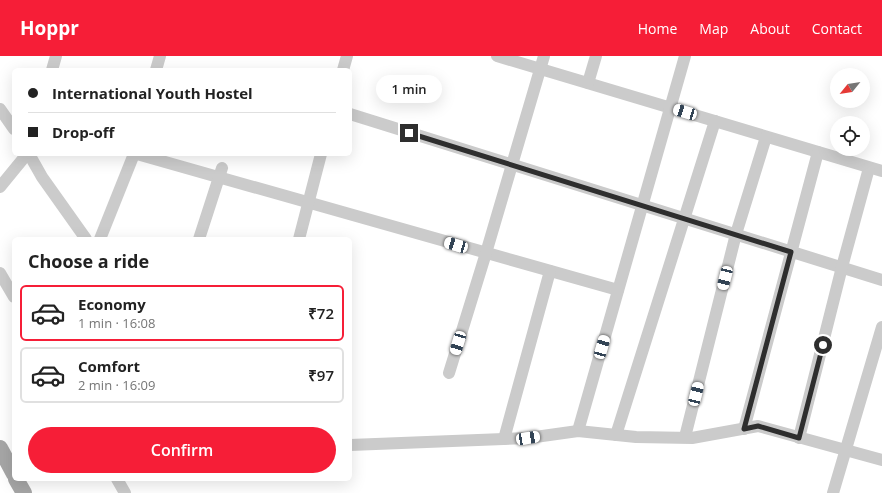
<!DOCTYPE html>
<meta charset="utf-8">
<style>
:root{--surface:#fff;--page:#f6f6f6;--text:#222;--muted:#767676;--line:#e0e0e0;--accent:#f61e37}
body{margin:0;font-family:"Open Sans",sans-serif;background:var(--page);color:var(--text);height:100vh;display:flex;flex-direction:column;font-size:15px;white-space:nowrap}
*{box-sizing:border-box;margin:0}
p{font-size:13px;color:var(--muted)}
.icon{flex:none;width:22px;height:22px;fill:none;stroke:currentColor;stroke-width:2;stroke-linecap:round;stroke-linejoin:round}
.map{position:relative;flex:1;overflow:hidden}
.panel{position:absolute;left:12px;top:181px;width:340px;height:244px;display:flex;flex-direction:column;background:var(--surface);border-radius:6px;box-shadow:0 4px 16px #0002}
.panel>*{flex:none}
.banner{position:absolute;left:12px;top:12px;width:340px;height:88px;border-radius:6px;box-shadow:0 4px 16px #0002;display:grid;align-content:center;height:88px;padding:0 16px;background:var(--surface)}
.needle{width:26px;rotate:240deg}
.controls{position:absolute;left:830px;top:12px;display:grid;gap:8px}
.controls a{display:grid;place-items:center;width:40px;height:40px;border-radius:50%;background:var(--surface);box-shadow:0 4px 16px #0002;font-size:20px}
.end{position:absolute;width:18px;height:18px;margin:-9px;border:5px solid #2e2e2e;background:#fff;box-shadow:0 0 0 2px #fff}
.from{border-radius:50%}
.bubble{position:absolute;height:28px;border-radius:14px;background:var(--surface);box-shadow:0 4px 16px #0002;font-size:13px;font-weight:600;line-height:28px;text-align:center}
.car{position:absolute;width:12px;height:24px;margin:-12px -6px;border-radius:5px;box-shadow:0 0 3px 1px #0007;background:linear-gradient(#fff 24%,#345 0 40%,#fff 0 76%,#345 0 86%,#fff 0)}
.banner b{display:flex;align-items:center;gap:14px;height:38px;font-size:15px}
.banner b+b{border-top:1px solid var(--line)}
.banner i{width:10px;height:10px;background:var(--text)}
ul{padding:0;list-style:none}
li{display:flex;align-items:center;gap:12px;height:56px;margin:0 8px 6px;padding:0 8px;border:2px solid var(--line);border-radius:6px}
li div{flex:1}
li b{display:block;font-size:15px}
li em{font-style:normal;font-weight:600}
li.on{border-color:var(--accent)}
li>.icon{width:36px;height:36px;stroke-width:1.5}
h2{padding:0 16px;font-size:18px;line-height:48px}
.cta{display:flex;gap:8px;margin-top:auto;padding:8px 16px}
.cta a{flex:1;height:46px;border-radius:24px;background:var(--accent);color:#fff;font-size:16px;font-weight:600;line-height:46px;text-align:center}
header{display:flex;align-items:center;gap:24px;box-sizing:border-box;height:56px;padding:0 20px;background:var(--accent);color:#fff}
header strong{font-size:19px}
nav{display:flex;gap:22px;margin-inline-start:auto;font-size:14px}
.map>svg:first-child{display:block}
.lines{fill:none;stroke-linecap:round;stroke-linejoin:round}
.minor{stroke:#cbcbcb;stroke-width:12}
.major{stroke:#a6a6a6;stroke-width:16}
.route{stroke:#2e2e2e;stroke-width:5}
</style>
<header>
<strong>Hoppr</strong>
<nav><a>Home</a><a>Map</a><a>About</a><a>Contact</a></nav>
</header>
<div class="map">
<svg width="882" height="437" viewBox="0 0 882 437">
<rect width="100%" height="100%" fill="#fff"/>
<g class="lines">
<g class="minor">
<polyline points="497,0 882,115"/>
<polyline points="52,14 56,0"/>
<polyline points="156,14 160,0"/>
<polyline points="343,14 347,0"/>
<polyline points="588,27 596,0"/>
<polyline points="0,53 14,73"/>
<polyline points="350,58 882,224"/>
<polyline points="29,98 42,121 86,183"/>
<polyline points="137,98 618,234"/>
<polyline points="0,131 27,98"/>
<polyline points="100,183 134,98"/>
<polyline points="199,183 222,112"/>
<polyline points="299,183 321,98"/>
<polyline points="0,217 14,241"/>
<polyline points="449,317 486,197 544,0"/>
<polyline points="744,373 818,96"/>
<polyline points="578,375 685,0"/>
<polyline points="616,379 715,65"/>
<polyline points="685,381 736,178 766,81"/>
<polyline points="799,382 842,211 869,112"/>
<polyline points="504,383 550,215"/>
<polyline points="350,389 528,382 578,375 636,381 692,382 758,370 882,404"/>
<polyline points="117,423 125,437"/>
<polyline points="833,437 882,271"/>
</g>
<g class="major">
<polyline points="0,392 14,418"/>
<polyline points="16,423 24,437"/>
</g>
</g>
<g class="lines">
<polyline class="route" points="409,77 791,196 744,373 758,370 799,382 823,289"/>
</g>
</svg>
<div class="controls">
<a><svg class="needle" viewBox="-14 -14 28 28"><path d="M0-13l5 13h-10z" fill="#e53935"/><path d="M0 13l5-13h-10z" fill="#767676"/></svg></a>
<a><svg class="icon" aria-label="locate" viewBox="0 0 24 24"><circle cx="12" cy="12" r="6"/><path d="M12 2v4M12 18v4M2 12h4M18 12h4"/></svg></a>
</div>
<i class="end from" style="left:823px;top:289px"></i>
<i class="end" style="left:409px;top:77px"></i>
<div class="bubble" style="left:376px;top:19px;width:66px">1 min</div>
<i class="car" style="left:685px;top:56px;rotate:287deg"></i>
<i class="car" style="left:456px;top:189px;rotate:286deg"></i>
<i class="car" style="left:725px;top:222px;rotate:194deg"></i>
<i class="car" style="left:458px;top:287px;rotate:197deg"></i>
<i class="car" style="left:602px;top:291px;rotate:16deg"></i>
<i class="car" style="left:696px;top:338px;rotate:14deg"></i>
<i class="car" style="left:528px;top:382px;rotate:81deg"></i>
<div class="banner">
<b><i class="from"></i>International Youth Hostel</b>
<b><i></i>Drop-off</b>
</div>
<section class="panel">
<h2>Choose a ride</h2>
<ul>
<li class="on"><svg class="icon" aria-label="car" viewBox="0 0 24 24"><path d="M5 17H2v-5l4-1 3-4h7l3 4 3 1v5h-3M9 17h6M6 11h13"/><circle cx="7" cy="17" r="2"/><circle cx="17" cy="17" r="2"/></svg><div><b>Economy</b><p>1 min · 16:08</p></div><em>₹72</em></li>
<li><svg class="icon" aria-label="car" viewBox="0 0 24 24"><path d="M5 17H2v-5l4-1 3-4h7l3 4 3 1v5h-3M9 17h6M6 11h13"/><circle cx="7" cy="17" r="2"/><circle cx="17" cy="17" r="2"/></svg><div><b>Comfort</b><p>2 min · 16:09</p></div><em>₹97</em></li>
</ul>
<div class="cta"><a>Confirm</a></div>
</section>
</div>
